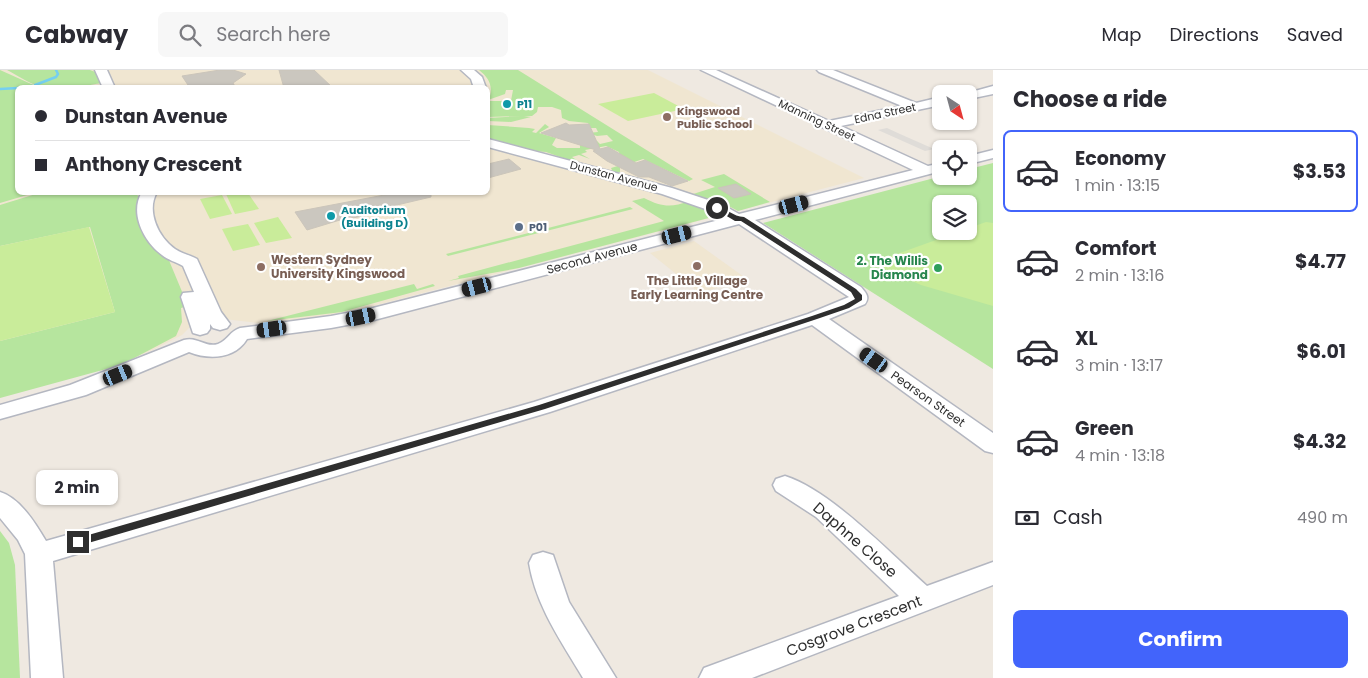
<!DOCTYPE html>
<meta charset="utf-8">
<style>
:root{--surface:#fff;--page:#f7f7f7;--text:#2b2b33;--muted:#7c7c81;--line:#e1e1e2;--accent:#4264fb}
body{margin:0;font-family:Poppins,sans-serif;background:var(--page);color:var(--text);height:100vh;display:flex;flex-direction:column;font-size:19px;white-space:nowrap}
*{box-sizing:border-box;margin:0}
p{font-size:16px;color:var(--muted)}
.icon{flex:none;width:28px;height:28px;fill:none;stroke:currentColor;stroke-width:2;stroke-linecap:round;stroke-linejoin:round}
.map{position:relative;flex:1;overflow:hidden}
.details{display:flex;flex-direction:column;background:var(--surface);width:375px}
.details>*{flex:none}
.hud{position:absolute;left:15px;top:15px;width:475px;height:110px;border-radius:8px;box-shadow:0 1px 4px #0004;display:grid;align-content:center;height:110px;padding:0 20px;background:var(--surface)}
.needle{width:32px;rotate:144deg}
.tools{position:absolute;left:932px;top:15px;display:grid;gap:10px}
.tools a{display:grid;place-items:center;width:45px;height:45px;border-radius:8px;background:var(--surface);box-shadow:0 1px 4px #0004;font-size:25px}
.end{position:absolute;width:22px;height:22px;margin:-11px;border:6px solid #2e2e2e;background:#fff;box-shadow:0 0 0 2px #fff}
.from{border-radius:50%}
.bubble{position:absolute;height:35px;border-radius:8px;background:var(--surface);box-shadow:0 1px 4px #0004;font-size:16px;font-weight:700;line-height:35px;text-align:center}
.car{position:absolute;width:15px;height:30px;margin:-15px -8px;border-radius:6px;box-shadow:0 0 4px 1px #0007;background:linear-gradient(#222 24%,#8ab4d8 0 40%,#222 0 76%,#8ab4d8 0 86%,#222 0)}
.hud b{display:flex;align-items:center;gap:18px;height:48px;font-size:19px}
.hud b+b{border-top:1px solid var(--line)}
.hud i{width:12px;height:12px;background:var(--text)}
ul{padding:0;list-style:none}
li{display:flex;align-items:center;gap:15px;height:82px;margin:0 10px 8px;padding:0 10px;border:2px solid transparent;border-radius:8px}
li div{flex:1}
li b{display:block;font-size:19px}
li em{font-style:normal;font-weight:700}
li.current{border-color:var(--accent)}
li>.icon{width:45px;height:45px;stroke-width:1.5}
h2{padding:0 20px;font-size:22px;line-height:60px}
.pay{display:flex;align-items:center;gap:12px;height:55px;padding:0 20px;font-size:19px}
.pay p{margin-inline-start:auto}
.cta{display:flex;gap:10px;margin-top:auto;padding:10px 20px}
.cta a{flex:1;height:58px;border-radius:8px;background:var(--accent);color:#fff;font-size:20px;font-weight:700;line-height:58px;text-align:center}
header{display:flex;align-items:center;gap:30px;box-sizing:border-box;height:70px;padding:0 25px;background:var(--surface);border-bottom:1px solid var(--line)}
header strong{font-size:24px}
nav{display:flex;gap:28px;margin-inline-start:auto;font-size:18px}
.search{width:350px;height:45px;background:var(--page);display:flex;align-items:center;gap:12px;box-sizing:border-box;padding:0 18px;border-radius:8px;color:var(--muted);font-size:19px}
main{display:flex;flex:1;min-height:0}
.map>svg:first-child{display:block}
.education{fill:#f0e6d1;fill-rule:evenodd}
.green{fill:#b6e59e;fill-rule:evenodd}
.pitch{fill:#c9ec9a}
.plaza{fill:#dfdcd8}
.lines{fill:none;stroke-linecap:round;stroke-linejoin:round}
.stream{stroke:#75cff0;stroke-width:2.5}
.building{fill:#cbc7bf;stroke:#cbc5ba}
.minor-casing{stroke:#b4b7c1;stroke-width:3}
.minor{fill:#fff;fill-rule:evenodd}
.route{fill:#2e2e2e}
.culture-dot{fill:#0f9aa8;stroke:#fff;stroke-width:2}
.education-dot{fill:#8d6e63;stroke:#fff;stroke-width:2}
.service-dot{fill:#5c6f8a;stroke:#fff;stroke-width:2}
.leisure-dot{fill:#2e9e5b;stroke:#fff;stroke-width:2}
.labels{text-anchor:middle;stroke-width:4.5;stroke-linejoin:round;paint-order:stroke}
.far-culture-label{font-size:11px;font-weight:bold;fill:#0d838f;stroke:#fff;text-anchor:start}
.far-education-label{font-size:11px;font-weight:bold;fill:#785e54;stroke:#fff;text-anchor:start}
.far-street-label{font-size:11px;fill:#2e2e2e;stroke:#fff}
.far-service-label{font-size:11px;font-weight:bold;fill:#4e5e75;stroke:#fff;text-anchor:start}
.street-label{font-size:12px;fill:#2e2e2e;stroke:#fff}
.education-label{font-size:12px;font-weight:bold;fill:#785e54;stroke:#fff;text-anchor:start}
.leisure-label{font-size:12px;font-weight:bold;fill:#27864d;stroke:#fff;text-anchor:end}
.near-street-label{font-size:15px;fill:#2e2e2e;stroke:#fff}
</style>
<header>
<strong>Cabway</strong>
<div class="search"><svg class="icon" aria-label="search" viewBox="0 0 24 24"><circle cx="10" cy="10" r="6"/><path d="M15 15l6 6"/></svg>Search here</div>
<nav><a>Map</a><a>Directions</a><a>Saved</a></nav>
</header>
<main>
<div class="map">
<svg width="993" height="608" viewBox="0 0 993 608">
<rect width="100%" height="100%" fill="#efe9e1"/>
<g class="education">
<path d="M0 0H648L864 108 331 247 266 254 224 249 189 258 182 265 153 280 124 292 0 328ZM18 18H488V122H18Z"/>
<polygon points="694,171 747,209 700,223 650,183"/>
</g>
<g class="green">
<polygon points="0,0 38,17 18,18 18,122 34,123 0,133"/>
<path d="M7 0H90L98 3 102 13C83 16 58 22 39 16 28 13 17 5 7 0Z"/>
<path d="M479 0H518L693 109 689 111 643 89 620 97V102H613L611 98 621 95 619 82 606 76 585 80 587 82 581 84 590 89 579 85 572 87 578 91 574 92 546 82 523 80 488 71V55L529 58 535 59 532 62 536 63 545 54 549 57 539 63 556 68 552 75 557 78H580V74L597 71 600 74 613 71 607 65 597 66 588 63 598 62 596 58H591L588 53 569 51 562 48 561 40 552 37H538L537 42 532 46H524L531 47 511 52 488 51V48L522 46 488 47V31H503L504 36H510L513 20H506L505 24 488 30V26H490C493 15 488 7 479 0Z"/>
<path d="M993 93V299L763 153 942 106H969V99ZM941 134H969V161H941Z"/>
<polygon points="724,104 770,132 738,141 721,132 690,125 715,117 701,110"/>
<polygon points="136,122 138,126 137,146 141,146 168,188 188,236 181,238 182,252 176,266 121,295 0,328 0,271 115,242 90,157 0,176 0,135 39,123"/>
<path d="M644 128C662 137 671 138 689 131L720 145 519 198 448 211 459 208 458 206 664 151 632 131Z"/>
<polygon points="630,137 633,139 448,186 446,184"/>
<polygon points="414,214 417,219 433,214 435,216 342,242 267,251"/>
<polygon points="0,461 9,473 15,495 20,608 0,608"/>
</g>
<g class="pitch">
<polygon points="654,23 684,39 628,51 598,34"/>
<polygon points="233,122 248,123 259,139 235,144 226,124"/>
<polygon points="222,125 232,144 210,149 200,129"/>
<polygon points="278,147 292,168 266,173 254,153"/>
<polygon points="986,152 993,153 993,236 921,215 872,193 961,161 969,161 969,158"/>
<polygon points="248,154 260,175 233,181 222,159"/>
<polygon points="89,157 115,242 0,271 0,176"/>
</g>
<polygon class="plaza" points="887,58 900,64 934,79 925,81 878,60"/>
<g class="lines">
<g class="stream">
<polyline points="35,15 56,7 58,4 56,0"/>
<polyline points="22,18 32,16"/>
<polyline points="0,19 18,18"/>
</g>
</g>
<g class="building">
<polygon points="220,0 233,0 246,4 233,13 236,18 190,18 182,6"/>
<polygon points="279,0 314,0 333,18 284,18"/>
<polygon points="566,53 569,55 589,54 600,79 608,77 636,93 645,90 688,111 672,116 649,107 639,107 607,91 593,81 596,80 541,63"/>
<polygon points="509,89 521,99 488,108 488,94"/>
<polygon points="736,114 751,124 734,128 718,118"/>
<polygon points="400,122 431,122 431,127 367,142 370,145 340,150 307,160 295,142"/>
</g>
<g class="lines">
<g class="minor-casing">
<g id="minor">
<polygon points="95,0 107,0 115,18 103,18"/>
<polygon points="461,0 474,0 482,7 486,18 474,18 471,9"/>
<path d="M701 0H716L829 51 902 36 819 2 817 0H833L916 33 941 27V35L841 56 928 96 941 93V101L755 150 861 217C866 223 870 227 865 234L829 249 993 363V383L985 381 812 255 550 342 53 491 63 608H31L25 484 18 470 0 448V422C20 428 36 454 46 471L534 332 808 244 849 227 739 154 374 250 331 258 247 269C235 289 209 290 189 282L86 325 0 349V335L70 315 184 270C197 266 205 278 218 274 228 270 230 261 240 258L331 246 373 238 723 149 711 141 662 124 488 77V69L672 118 723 135 739 144 913 100Z"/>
<polygon points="993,16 993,24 969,29 969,24 964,24"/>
<polygon points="993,80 993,88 969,94 969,86"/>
<path d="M142 122H157C146 141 158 167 175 179 182 184 190 185 197 189L221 242 230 254 227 258 220 260 213 258 210 254V259L207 263 200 265 193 263 181 227 183 223 194 222 183 196C176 192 168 190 162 185 144 172 129 143 142 122Z"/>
<path d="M785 406C830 420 890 483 927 516L993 492V515L752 608H699L704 598 899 526 816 447 776 421 773 415 776 409Z"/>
<path d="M543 482 553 485 569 532 616 608H583C561 571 536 536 529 493L533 485Z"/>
</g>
</g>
<use href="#minor" class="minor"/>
</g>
<path class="route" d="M715 137C726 137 733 147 744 147L856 219 862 225V230L849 238 817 249 545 339 78 476 73 472 78 468 539 335 812 246 844 235 855 229 851 222 741 151H735L715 139Z"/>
<g class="culture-dot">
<circle cx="507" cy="34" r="5"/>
<circle cx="331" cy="146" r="5"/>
</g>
<g class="education-dot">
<circle cx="667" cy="47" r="5"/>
<circle cx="697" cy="196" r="5"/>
<circle cx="261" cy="197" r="5"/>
</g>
<circle class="service-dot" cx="519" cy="157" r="5"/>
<circle class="leisure-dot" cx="938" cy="198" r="5"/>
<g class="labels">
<g class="far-culture-label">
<text x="517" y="38">P11</text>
<text x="341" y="144">Auditorium<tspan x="341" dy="13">(Building D)</tspan></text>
</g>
<g class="far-education-label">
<text x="677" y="45">Kingswood<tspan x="677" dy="13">Public School</tspan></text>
</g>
<g class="far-street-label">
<text transform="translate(885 43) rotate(-12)" y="4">Edna Street</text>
<text transform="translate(817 50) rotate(25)" y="4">Manning Street</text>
<text transform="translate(614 106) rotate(15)" y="4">Dunstan Avenue</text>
</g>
<g class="far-service-label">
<text x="529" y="161">P01</text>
</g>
<g class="street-label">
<text transform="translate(592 188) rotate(-15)" y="4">Second Avenue</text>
<text transform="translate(928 329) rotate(35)" y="4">Pearson Street</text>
</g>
<g class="education-label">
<text x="271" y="194">Western Sydney<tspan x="271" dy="14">University Kingswood</tspan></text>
<text x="697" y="215" text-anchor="middle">The Little Village<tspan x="697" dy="14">Early Learning Centre</tspan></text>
</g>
<g class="leisure-label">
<text x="928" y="195">2. The Willis<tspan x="928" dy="14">Diamond</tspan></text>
</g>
<g class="near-street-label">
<text transform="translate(855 470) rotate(41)" y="5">Daphne Close</text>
<text transform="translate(854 556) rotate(-21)" y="5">Cosgrove Crescent</text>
</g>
</g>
</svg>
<div class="tools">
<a><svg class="needle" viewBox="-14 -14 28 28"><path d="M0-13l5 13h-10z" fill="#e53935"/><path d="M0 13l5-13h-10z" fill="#7c7c81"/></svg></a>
<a><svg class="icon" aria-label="locate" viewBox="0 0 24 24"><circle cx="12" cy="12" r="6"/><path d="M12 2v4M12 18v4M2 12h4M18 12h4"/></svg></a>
<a><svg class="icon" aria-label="layers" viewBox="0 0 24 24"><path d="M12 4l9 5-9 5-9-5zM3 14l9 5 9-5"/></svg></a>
</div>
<i class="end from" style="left:717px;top:138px"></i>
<i class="end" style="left:78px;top:472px"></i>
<div class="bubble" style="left:36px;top:400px;width:82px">2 min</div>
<i class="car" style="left:794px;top:135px;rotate:75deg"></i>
<i class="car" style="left:677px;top:165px;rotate:76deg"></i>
<i class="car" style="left:477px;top:217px;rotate:255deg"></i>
<i class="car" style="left:361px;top:247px;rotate:78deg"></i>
<i class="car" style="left:272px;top:259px;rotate:262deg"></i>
<i class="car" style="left:874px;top:290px;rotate:305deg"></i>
<i class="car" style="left:118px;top:305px;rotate:68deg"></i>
<div class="hud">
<b><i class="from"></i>Dunstan Avenue</b>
<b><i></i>Anthony Crescent</b>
</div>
</div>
<section class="details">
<h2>Choose a ride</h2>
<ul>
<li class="current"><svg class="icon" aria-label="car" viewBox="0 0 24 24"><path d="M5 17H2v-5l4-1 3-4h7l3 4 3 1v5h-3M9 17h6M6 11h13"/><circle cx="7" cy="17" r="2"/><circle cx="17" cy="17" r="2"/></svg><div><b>Economy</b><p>1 min · 13:15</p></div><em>$3.53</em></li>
<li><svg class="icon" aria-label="car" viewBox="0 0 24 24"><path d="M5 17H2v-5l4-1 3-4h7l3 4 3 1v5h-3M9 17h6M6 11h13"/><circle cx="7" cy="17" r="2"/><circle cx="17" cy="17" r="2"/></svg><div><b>Comfort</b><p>2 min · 13:16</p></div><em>$4.77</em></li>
<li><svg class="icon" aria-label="car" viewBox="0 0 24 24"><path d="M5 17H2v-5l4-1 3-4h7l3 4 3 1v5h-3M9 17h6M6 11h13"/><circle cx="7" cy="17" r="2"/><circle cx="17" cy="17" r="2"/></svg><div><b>XL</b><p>3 min · 13:17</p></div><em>$6.01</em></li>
<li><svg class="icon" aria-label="car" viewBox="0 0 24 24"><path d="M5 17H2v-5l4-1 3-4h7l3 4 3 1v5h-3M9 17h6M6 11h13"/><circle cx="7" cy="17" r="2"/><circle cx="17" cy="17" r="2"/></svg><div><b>Green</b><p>4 min · 13:18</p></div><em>$4.32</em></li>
</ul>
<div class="pay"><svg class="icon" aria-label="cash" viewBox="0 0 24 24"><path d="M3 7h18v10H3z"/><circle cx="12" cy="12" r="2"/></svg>Cash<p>490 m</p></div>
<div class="cta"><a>Confirm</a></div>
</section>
</main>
